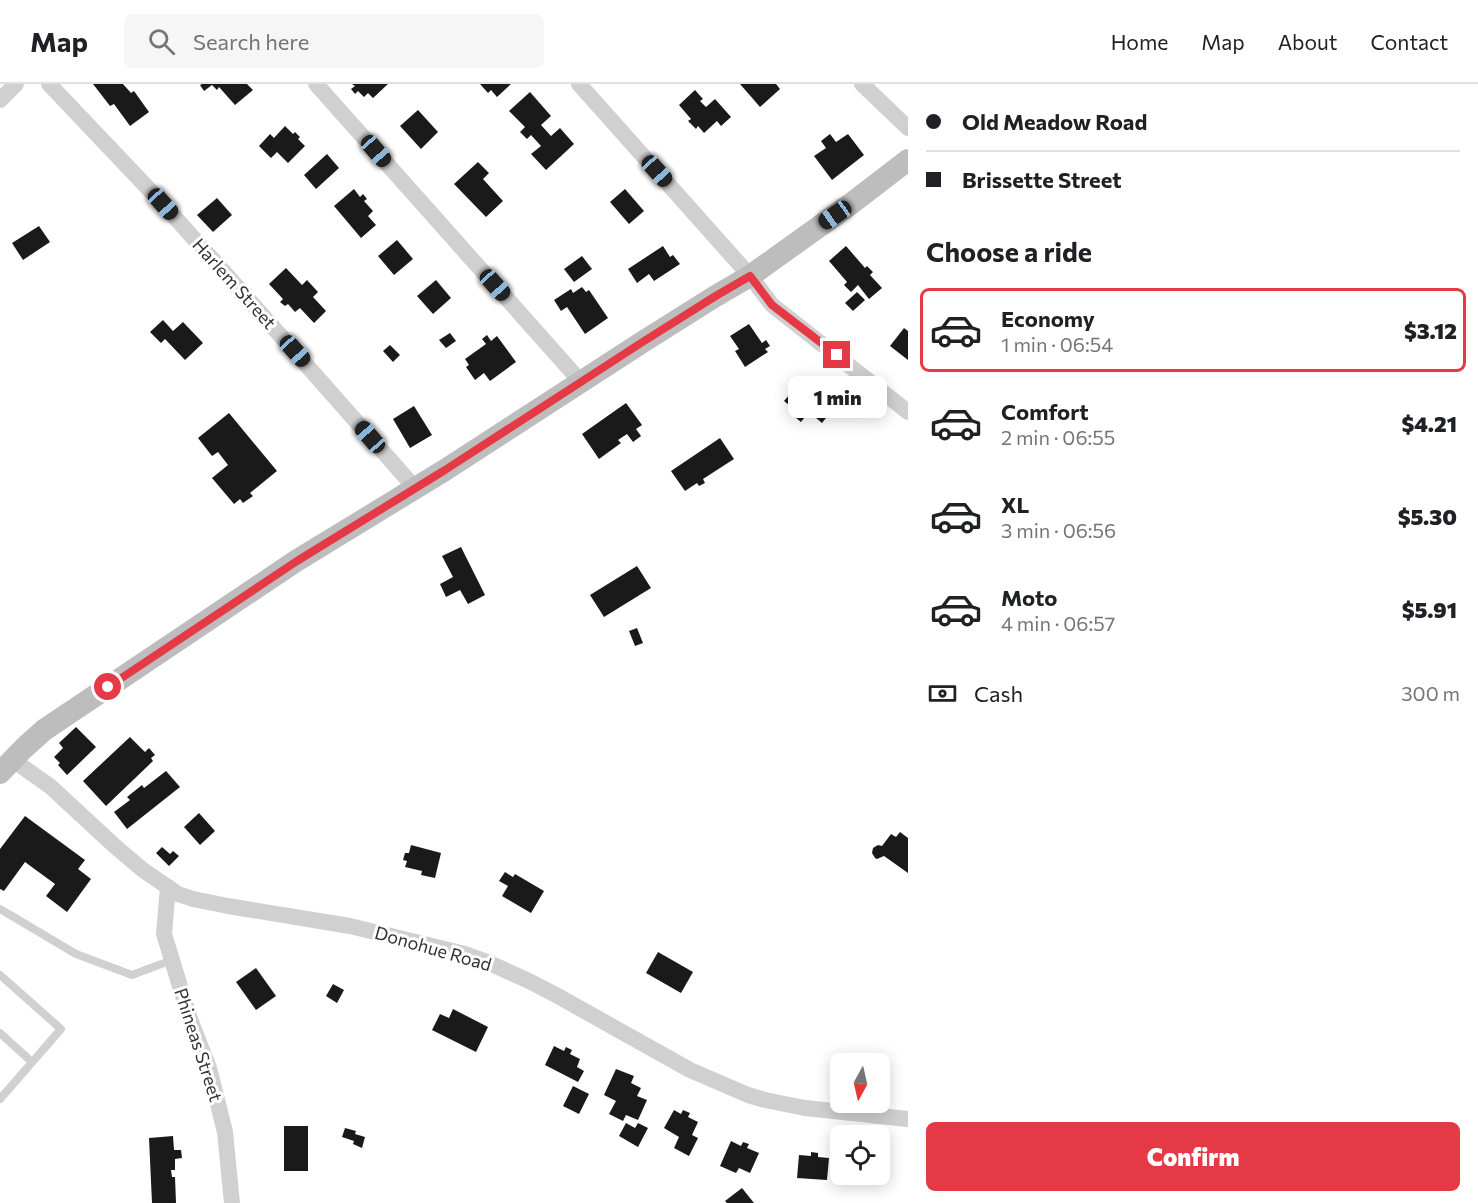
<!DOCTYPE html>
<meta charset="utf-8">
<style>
:root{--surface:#fff;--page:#f6f6f6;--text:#202124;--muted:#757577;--line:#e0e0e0;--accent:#e63946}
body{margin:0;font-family:Commissioner,sans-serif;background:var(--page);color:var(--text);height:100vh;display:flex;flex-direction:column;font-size:22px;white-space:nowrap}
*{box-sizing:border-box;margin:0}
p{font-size:20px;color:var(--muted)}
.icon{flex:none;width:33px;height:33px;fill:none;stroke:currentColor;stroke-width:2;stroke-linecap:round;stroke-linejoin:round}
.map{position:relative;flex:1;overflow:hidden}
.details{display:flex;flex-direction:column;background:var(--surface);width:570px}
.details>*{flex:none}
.banner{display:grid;align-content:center;height:132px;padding:0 18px;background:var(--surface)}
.needle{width:39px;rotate:188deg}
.buttons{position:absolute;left:830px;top:969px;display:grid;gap:12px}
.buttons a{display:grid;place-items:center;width:60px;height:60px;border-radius:9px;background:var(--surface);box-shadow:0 3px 15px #0003;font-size:30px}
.end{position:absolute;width:27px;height:27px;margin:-14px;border:8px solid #e63946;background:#fff;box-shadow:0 0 0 3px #fff}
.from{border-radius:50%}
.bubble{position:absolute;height:42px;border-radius:9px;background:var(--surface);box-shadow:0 3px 15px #0003;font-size:20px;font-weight:800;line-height:42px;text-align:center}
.car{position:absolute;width:18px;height:36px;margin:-18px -9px;border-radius:8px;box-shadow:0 0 4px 2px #0007;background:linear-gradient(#222 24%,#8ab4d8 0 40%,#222 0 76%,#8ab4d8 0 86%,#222 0)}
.banner b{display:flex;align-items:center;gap:21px;height:57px;font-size:22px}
.banner b+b{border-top:2px solid var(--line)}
.banner i{width:15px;height:15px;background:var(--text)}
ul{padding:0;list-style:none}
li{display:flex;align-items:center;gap:18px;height:84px;margin:0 12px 9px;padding:0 6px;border:3px solid transparent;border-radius:9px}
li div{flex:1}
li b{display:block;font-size:22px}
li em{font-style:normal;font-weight:800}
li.current{border-color:var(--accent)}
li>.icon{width:54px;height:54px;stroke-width:1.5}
h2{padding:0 18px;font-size:27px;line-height:72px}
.pay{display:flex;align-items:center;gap:15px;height:66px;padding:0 18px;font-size:22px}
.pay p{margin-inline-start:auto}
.button{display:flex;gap:12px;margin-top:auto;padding:12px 18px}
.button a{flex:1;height:69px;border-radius:9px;background:var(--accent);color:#fff;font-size:24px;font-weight:800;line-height:69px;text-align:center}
header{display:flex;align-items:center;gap:36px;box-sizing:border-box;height:84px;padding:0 30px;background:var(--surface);border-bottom:2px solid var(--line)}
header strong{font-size:28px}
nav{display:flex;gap:33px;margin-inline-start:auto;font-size:21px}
.search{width:420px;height:54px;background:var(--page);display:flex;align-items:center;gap:15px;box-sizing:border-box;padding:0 21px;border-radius:9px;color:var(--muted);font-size:22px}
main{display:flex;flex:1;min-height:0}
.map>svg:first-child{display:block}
.building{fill:#1a1a1a}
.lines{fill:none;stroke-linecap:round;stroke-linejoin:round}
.lane{stroke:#d0d0d0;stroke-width:8}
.street{stroke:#d0d0d0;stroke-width:16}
.secondary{stroke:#bdbdbd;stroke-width:22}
.route{stroke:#e63946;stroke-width:8}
.labels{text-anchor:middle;stroke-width:6;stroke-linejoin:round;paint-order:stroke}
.street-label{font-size:18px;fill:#333;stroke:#fff}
</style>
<header>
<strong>Map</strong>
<div class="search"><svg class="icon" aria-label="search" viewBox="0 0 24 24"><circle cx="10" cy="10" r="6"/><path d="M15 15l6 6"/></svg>Search here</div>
<nav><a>Home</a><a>Map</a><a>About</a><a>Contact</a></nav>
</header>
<main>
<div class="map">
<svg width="908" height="1119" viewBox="0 0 908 1119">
<rect width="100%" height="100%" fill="#fff"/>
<g class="building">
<polygon points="93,0 123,0 131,9 134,7 149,28 130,42 114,20 110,22"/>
<polygon points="202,0 247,0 253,6 235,21 219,3 217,6 212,1 204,7 200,1"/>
<polygon points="352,0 388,0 373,14 368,9 364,13 358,7 355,10 351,5 355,2"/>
<polygon points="480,0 511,0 497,13 491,6 488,9"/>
<polygon points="740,0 776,0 780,5 760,23"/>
<polygon points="695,6 703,15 700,17 706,23 715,15 731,33 721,42 717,37 704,49 698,42 696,45 688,37 691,35 679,21"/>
<polygon points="530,8 551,32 541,41 551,52 560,44 574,60 546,86 531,70 541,62 531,51 527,55 520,48 525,43 509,27"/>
<polygon points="418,26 438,48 421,65 400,42"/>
<polygon points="285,42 293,50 295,48 300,53 298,55 305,62 288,79 277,68 271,74 259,62 270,50 274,54"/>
<polygon points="830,50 836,58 848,50 864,71 832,96 814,72 826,64 821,57"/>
<polygon points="327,70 339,84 316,105 304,91"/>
<polygon points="478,78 489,89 483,95 503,117 486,133 454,100"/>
<polygon points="354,105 360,113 363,110 367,115 364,117 373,127 368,132 376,141 361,154 334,122"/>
<polygon points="625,105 644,127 629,140 610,118"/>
<polygon points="217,114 232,131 213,148 197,131"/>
<polygon points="39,142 50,158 23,176 12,159"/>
<polygon points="397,156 413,175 394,191 378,172"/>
<polygon points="663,162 670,173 673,171 680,180 654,197 649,190 637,199 628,185"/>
<polygon points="846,162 865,184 867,182 873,188 870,191 882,204 869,215 858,201 851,208 844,201 847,198 829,177"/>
<polygon points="582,172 592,185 574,198 564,185"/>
<polygon points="286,184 302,201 307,196 318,208 313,213 326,227 314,239 300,224 295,228 288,220 285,222 280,218 283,215 269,200"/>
<polygon points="436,196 451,214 433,230 417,212"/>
<polygon points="582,203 586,208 589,206 608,234 585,250 567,223 561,227 554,216 571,205 573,209"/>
<polygon points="857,208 865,216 853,227 845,219"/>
<polygon points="163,236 173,247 183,238 203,259 185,276 165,255 161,259 150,248"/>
<polygon points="749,240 762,259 766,256 770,262 765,265 768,268 745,283 735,267 739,265 730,252"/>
<polygon points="904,244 908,247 908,276 890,262"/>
<polygon points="450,249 456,257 446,264 439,256"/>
<polygon points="487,251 491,257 497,252 516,278 490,297 484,289 475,296 466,283 469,281 465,275 486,260 482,255"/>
<polygon points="390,261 400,271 393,278 383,267"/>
<polygon points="803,295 821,309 818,313 833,325 822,339 809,328 801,338 790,329 794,325 784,317"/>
<polygon points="626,319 642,341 636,345 641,352 633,358 627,350 618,356 621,359 599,375 582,350"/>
<polygon points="414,322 432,351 410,364 393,335"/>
<polygon points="229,329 277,387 250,409 253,412 243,419 240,415 234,420 212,394 228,381 218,368 212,372 198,354"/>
<polygon points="720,354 734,375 703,395 705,399 699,402 697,399 685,407 671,387"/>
<polygon points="461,463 485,511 468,520 460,506 446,513 440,500 453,493 442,472"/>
<polygon points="637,482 651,504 604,533 590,511"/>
<polygon points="637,544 643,559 635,562 629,547"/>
<polygon points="76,643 96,663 67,691 58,681 60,679 54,673 63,664 59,659"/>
<polygon points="130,653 145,668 149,664 155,671 151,674 153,677 106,722 83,697"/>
<polygon points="166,687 180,703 127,745 114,728 130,716 127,713 142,701 144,704"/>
<polygon points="199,729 215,747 200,761 184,743"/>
<polygon points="25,732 85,776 78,785 91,795 67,828 46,812 55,800 25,778 4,807 0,805 0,765"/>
<polygon points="900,748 908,754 908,789 884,772 877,775 875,774 872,769 873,764 878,761 882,762 891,750 896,753"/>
<polygon points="411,761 441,769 435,794 421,791 422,787 405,783 407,777 403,776 405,769 409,769"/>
<polygon points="162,763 170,770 173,767 179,772 169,782 156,769"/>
<polygon points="505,788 513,793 515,790 544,807 531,829 502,812 508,802 499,797"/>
<polygon points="658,868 693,888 681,909 646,889"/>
<polygon points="256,884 276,912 256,926 236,898"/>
<polygon points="333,900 344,906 337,919 326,912"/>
<polygon points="453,925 488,943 476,968 432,946 440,930 449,934"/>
<polygon points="554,962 564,967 566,963 572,966 570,970 580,975 577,983 584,987 578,998 545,981"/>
<polygon points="616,985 634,992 631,999 641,1004 637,1012 647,1016 638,1036 626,1031 623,1037 609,1030 616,1017 604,1011"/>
<polygon points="573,1002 589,1010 579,1030 563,1022"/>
<polygon points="674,1026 681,1030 683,1026 690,1029 688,1033 698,1038 692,1051 698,1054 689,1072 674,1064 679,1053 664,1044"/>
<polygon points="626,1039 635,1044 638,1039 648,1044 638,1063 619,1052"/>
<rect x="284" y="1042" width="24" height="45"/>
<polygon points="345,1044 356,1047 355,1050 365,1053 362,1064 353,1060 354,1057 342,1053"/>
<polygon points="173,1052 174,1066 181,1066 182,1074 175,1075 175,1086 171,1086 172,1093 175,1093 176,1119 152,1119 149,1054"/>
<polygon points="731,1057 741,1062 743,1058 749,1060 747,1064 759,1069 750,1089 739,1084 736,1089 720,1082"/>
<polygon points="811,1068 818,1069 818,1073 829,1074 827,1096 797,1094 799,1071 811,1072"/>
<polygon points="742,1104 754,1119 727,1119 725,1117"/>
</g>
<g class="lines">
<g class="lane">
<polyline points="0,825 76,870 132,891 172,876"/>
<polyline points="0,891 61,945 0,1015"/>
<polyline points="0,949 32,978"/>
</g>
<g class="street">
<polyline points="49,0 163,120 264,233 415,404"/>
<polyline points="316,0 581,298"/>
<polyline points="579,0 750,192 772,221 908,328"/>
<polyline points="862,0 908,44"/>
<polyline points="0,16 16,0"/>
<polyline points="13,676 51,703 117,764 143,786 178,810 193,815 228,822 350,842 465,870 487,878 529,897 556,911 690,986 748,1011 765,1016 805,1024 908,1035"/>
<polyline points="168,803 164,850 191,938 209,984 225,1048 232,1119"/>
</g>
<polyline class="secondary" points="0,689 24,664 44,646 296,477 445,386 641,259 714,213 750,192 852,119 908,76"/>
</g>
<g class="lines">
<polyline class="route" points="108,603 297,477 445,386 641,259 714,213 750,192 772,221 837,271"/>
</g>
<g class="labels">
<g class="street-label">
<text transform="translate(234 200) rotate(48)" y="6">Harlem Street</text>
<text transform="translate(433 865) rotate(16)" y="6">Donohue Road</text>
<text transform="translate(198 961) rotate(72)" y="6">Phineas Street</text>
</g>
</g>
</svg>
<div class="buttons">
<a><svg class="needle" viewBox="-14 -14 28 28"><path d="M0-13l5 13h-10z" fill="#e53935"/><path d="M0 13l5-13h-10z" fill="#757577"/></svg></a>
<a><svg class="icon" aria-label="locate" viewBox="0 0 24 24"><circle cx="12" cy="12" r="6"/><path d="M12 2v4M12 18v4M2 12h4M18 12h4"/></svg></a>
</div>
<i class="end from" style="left:108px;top:603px"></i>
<i class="end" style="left:837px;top:271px"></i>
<div class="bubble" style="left:788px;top:292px;width:99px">1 min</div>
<i class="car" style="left:376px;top:67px;rotate:139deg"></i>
<i class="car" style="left:657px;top:87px;rotate:138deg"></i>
<i class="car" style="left:163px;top:120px;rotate:138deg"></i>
<i class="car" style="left:835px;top:131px;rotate:235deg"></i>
<i class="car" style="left:495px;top:201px;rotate:138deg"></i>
<i class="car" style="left:295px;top:267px;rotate:138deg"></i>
<i class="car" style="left:370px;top:353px;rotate:319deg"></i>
</div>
<section class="details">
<div class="banner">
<b><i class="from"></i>Old Meadow Road</b>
<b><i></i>Brissette Street</b>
</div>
<h2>Choose a ride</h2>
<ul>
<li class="current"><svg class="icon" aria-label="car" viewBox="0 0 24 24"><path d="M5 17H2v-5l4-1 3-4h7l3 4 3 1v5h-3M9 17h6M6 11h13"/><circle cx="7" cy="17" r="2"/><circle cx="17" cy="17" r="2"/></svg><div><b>Economy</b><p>1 min · 06:54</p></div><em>$3.12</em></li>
<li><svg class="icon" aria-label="car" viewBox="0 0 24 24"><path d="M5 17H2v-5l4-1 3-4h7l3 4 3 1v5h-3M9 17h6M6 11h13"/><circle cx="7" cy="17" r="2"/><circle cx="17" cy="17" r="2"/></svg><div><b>Comfort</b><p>2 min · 06:55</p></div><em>$4.21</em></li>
<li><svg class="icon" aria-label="car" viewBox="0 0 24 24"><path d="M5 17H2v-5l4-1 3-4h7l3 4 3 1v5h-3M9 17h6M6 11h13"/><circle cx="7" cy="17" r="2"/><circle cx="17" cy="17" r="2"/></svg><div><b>XL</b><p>3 min · 06:56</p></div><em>$5.30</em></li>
<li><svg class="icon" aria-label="car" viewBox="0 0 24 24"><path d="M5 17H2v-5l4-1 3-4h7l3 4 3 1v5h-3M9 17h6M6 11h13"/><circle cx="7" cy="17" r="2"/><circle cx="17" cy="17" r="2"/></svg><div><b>Moto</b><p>4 min · 06:57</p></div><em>$5.91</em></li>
</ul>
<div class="pay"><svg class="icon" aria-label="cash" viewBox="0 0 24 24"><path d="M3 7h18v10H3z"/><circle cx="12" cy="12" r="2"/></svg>Cash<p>300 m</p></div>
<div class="button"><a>Confirm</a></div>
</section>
</main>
